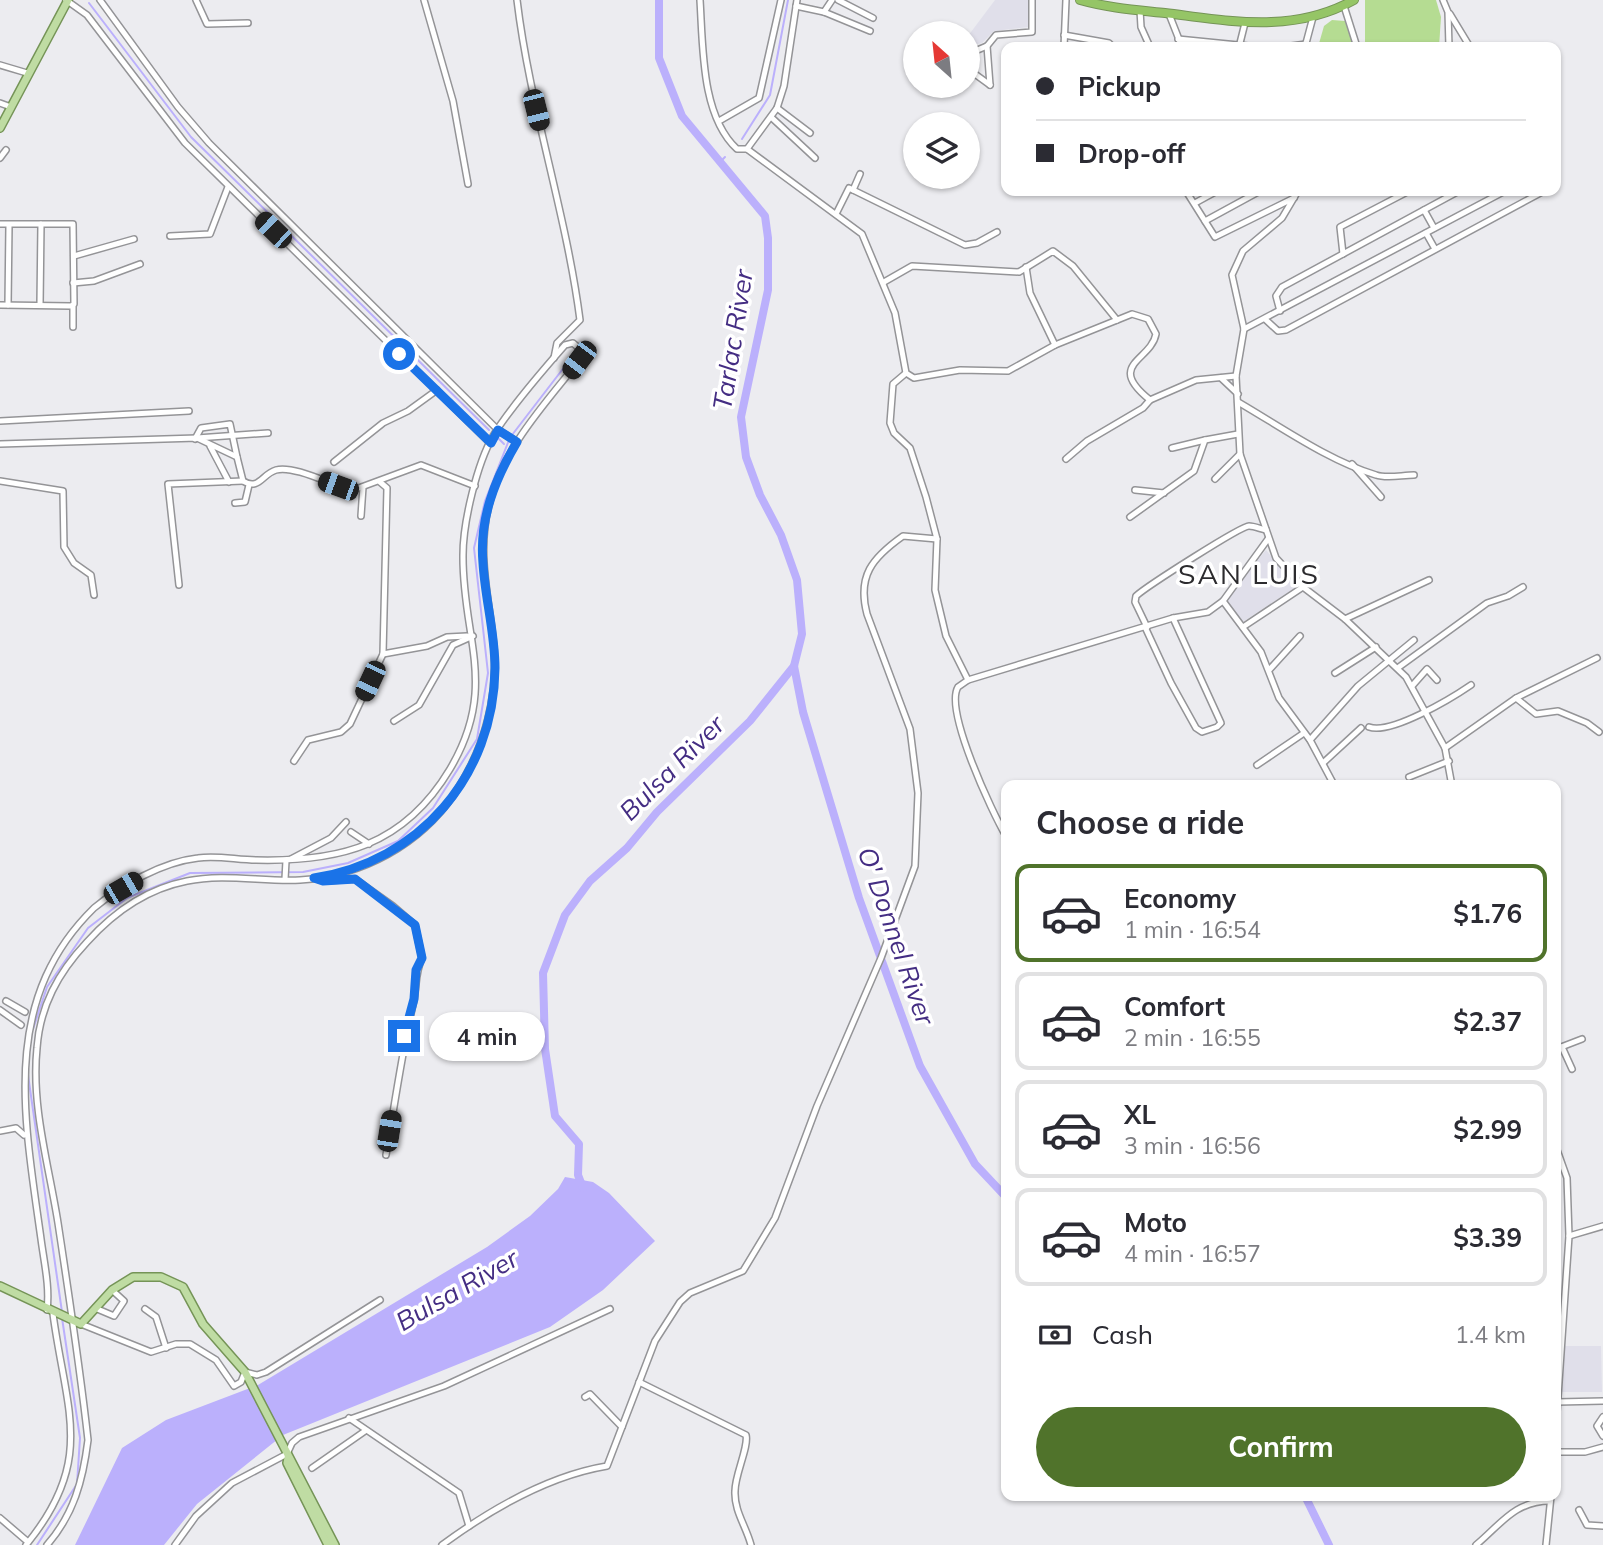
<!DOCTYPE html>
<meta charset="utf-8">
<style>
:root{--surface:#fff;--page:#f7f7f7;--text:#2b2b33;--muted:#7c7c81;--line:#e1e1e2;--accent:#50732b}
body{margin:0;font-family:Mulish,sans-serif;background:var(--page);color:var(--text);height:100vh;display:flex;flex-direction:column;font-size:26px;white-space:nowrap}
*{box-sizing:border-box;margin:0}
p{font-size:23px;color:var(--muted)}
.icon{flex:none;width:38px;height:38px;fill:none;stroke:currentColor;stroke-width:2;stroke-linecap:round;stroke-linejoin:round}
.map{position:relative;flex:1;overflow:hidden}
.side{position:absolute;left:1001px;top:780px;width:560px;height:721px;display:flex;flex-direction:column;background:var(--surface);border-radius:14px;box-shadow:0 2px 5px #0004}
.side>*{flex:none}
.banner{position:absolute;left:1001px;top:42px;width:560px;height:154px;border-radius:14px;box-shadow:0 2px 5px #0004;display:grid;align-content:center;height:154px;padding:0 35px;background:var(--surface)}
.needle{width:46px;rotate:333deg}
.controls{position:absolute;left:903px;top:21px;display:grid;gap:14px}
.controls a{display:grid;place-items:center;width:77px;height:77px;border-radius:50%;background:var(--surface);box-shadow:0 2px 5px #0004;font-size:35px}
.end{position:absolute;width:32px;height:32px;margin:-16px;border:9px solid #1a73e8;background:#fff;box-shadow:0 0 0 4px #fff}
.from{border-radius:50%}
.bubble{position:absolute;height:49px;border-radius:24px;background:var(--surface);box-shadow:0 2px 5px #0004;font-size:23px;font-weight:700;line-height:49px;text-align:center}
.car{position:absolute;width:21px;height:42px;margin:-21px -10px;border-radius:9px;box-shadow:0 0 5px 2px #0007;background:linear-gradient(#222 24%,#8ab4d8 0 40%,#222 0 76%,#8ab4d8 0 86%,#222 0)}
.banner b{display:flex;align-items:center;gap:24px;height:66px;font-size:26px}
.banner b+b{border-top:2px solid var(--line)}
.banner i{width:18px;height:18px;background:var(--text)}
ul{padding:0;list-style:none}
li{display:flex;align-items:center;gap:21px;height:98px;margin:0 14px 10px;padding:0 21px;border:4px solid var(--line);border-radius:14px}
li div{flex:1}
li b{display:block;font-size:26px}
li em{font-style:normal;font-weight:700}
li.selected{border-color:var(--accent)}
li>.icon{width:63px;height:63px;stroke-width:1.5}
h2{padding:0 35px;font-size:32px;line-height:84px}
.pay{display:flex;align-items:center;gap:18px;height:77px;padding:0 35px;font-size:26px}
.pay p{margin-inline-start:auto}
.button{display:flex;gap:14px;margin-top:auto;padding:14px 35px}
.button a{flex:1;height:80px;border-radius:42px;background:var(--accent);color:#fff;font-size:28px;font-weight:700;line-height:80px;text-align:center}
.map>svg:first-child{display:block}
.built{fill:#e0dfea}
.green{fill:#b5dc92}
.water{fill:#bbb0fc}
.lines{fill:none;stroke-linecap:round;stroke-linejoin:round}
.stream{stroke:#bbb0fc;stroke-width:2}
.river{stroke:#bbb0fc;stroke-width:8}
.minor-casing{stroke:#949497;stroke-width:8}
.major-casing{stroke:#759457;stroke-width:10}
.highway-casing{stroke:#759457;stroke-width:10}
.minor{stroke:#fff;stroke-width:5}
.major{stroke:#bfdca3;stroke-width:7}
.highway{stroke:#95c566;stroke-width:8}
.route{stroke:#1a73e8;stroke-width:9}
.labels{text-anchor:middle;stroke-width:7;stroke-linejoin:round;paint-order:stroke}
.water-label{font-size:26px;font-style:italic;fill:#442d83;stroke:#fff}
.quarter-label{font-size:28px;letter-spacing:2px;fill:#2c2b2e;stroke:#fff}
</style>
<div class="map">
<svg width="1603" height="1545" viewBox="0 0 1603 1545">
<rect width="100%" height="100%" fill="#ececf0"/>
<g class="built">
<polygon points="995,0 1028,0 1028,27 994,31 982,43 968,46 968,36"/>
<polygon points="1266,550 1296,587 1243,622 1225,600"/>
<polygon points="1562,1346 1601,1346 1602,1392 1558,1392"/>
</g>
<g class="green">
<polygon points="1365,0 1436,0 1441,17 1439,47 1365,47"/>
<polygon points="1332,20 1345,21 1354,47 1318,47 1324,26"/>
</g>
<polygon class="water" points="565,1177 593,1182 609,1193 655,1241 603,1290 550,1327 283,1435 197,1504 164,1545 75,1545 122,1448 166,1420 258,1385 487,1247 530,1216 558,1189"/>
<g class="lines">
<g class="stream">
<polyline points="89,3 191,137 489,430"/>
<polyline points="742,139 770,95 788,0"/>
<polyline points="719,163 725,157"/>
<polyline points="512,435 572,357"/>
<polyline points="499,439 504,444"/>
<polyline points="33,1029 47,987 88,928 127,898 190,873 303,872 348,863 398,841 433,808 477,739 488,673 474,548 485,501 509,440"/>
<polyline points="28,1075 62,1312"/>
<polyline points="37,1545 77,1484 80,1438 62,1318"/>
</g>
<g class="river">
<polyline points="659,0 659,58 682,116 765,216 768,238 768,290 741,417 746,457 760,495 781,535 797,580 802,634 794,666 803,712 859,898 920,1066 975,1164 1006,1197"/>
<polyline points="583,1188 578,1175 579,1144 555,1116 545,1049 543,973 565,915 590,881 627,848 657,812 750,721 794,666"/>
<polyline points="1305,1496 1329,1545"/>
</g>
<g class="minor-casing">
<g id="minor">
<polyline points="66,0 87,15 185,143 490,443"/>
<polyline points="100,0 178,107 209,143 498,430 517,442"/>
<polyline points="196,0 207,24 248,23"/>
<polyline points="424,0 453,101 468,184"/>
<path d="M517 0C530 108 566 212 580 320L557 343 554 358"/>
<path d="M700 0C703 46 701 116 737 149H747L862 234 895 313 906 373 914 378 960 370 1008 371 1055 345 1132 314 1148 319 1156 334C1151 361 1105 364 1150 400L1196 380 1236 376"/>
<polyline points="838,0 873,18"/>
<polyline points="1443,0 1448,12 1449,47"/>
<polyline points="796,6 824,12 870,31"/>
<polyline points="1344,6 1357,47"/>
<polyline points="1140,10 1141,27 1150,47"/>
<polyline points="824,12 832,0"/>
<polyline points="1169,14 1182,47"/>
<polyline points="1450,14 1470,47"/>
<polyline points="1064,35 1109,43 1113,47"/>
<polyline points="1178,39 1258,47"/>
<polyline points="987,46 990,85"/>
<polyline points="1064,47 1066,0"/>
<polyline points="1239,47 1245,23"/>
<polyline points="1284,47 1306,44"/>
<polyline points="1305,47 1313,17"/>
<polyline points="968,54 987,46 996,35 1032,32 1032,0"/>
<polyline points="0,65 27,73"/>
<polyline points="968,69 990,85"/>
<polyline points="0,103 11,107"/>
<polyline points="777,108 810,133"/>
<polyline points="771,117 815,158"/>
<polyline points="719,121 759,98 781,0"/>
<polyline points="747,149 777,108 784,86 797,0"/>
<polyline points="0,158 6,150"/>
<polyline points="1556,173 1556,184"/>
<polyline points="853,190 860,174"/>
<polyline points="1186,191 1215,237 1294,198"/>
<polyline points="1298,191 1282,218 1243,251 1232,275 1244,329 1236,376 1240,454 1276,558 1303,587 1345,619 1406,677 1445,748 1452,786"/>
<polyline points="1195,203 1217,191"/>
<polyline points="1424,210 1434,228"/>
<polyline points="836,214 849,188 965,245 977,243 997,232"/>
<polyline points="1205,221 1260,191"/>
<polyline points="0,224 73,224 74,304 71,306 0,305"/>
<polyline points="1426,233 1435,249"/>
<polyline points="170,236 210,234 228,187"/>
<polyline points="1343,254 1340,227 1409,191"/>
<polyline points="74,256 134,239"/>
<polyline points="1026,267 1030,293 1055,345"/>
<polyline points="884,282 912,266 1019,272 1053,251 1073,266 1117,320"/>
<polyline points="73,283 94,281 140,264"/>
<polyline points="8,305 9,225"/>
<polyline points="40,305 41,224"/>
<polyline points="73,305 73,327"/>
<polyline points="1280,311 1276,296 1282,287 1459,191"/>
<polyline points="1266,320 1278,331 1286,330 1544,191"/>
<polyline points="1244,329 1505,191"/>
<polyline points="906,373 893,384 890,423 894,433 910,448 926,497 937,539 935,590 946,636 968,680"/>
<polyline points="1221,378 1238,394"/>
<path d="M1238 402C1281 427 1329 461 1376 475 1387 479 1402 475 1414 475"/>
<polyline points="0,421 189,411"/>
<polyline points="197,438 268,433"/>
<polyline points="195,439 201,428 230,424 237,457"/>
<path d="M0 444 197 438 237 457 243 481C259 491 262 474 276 470 293 465 330 484 347 489H356L421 465 475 486"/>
<polyline points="210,446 229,482"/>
<polyline points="1172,448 1205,440"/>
<polyline points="1066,459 1087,441 1143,408 1150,400"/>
<polyline points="334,462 383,423 408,411 437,390"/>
<polyline points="1352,464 1381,497"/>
<polyline points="1215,479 1240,454"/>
<polyline points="0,481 63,491 64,547 74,563 91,575 94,595"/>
<polyline points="1135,490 1164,493"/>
<polyline points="235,503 245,502 249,485"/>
<polyline points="361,516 363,487"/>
<polyline points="1130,517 1194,471 1205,440 1238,434"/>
<polyline points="179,585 168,484 243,481"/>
<polyline points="1223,601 1261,652 1279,698 1310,740 1333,783"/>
<polyline points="1345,619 1429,580"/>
<polyline points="1145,627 1171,683 1196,728 1202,732 1217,727 1221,723 1173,618"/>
<path d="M1147 627 1135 602 1136 596C1147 586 1241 526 1249 526 1254 526 1261 529 1266 530"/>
<polyline points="1243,627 1303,587"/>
<polyline points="383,654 427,646 447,637 467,636"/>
<polyline points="1399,667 1487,603 1508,596 1523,587"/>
<polyline points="1270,669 1300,636"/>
<polyline points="1335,673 1376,647"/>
<polyline points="1412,686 1427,669 1437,680"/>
<polyline points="1516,698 1597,658"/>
<polyline points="394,721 419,705 453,645 473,636"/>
<path d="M1369 727C1391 735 1452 698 1471 685"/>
<polyline points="1310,740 1358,686 1414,640"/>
<polyline points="1445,748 1516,698 1536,714 1558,711 1587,723 1599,732"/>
<polyline points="294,761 308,740 341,732 350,724 383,654 387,488 380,482"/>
<polyline points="1323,763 1361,728"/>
<polyline points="1257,765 1304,733"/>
<polyline points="1409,777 1449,761"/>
<polyline points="351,832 369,844"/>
<path d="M1006 836C992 812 944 710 958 687L968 680 1173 618 1208 612 1223 601 1268 539"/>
<polyline points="291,859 331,838 346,822"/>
<path d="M314 878 323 881 355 879 393 906 415 925 422 958C415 974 417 983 414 1000 402 1051 395 1103 386 1155"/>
<polyline points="285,879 286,861"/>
<polyline points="6,1001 25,1012"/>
<polyline points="0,1010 21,1025"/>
<polyline points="1562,1047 1572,1069"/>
<polyline points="1556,1049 1582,1039"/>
<polyline points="0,1131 16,1128 24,1135"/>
<polyline points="1556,1147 1567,1178 1569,1236 1556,1426"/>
<polyline points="1569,1236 1603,1226"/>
<polyline points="95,1308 114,1316 124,1301 112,1290"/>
<polyline points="145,1309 156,1317 166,1348"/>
<polyline points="81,1324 151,1352 176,1344 190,1344 216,1360 234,1386 241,1382 245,1372 257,1375 266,1372 380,1300"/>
<path d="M639 1382 746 1435C749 1447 735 1474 735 1491 734 1511 746 1526 751 1545"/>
<polyline points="585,1397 590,1394 622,1427"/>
<polyline points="1557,1402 1603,1401"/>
<polyline points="1603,1417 1597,1426 1603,1436"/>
<polyline points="349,1418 459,1493 469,1526"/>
<polyline points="1556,1452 1585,1452 1603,1447"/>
<polyline points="312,1468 365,1431"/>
<polyline points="1579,1510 1587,1525 1603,1526"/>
<polyline points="0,1518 28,1542"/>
<path d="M26 1545C96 1460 66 1411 53 1314"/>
<path d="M47 1545C74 1514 83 1480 88 1440 80 1368 69 1295 58 1223 49 1166 31 1106 37 1048 40 1006 58 973 87 942 114 912 146 889 187 881 224 873 263 882 300 880 362 876 420 845 455 793 485 748 500 692 493 638 488 593 477 551 489 505 503 447 546 403 582 357L581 350 573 343 565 345C543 370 510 408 493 436 477 464 463 522 463 555 462 638 499 686 450 769 404 846 340 862 256 860 237 860 217 855 198 858 162 862 122 885 94 908 0 1000 24 1117 41 1239 44 1262 50 1287 47 1310"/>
<polyline points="175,1545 196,1516 232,1483 287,1454 292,1443 299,1437 444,1386 610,1309"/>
<path d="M442 1545C491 1509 547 1476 607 1466L655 1341 680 1302 690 1293 743 1271 775 1218 817 1106 881 958 915 866 918 793 910 729 867 614C857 576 872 558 903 536L937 539"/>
<path d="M1476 1545C1501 1524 1515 1501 1550 1501"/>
<polyline points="1546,1545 1551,1496"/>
</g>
</g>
<g class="major-casing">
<g id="major">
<polyline points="0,128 68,0"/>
<polyline points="0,1286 81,1324 112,1290 133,1277 161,1277 183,1287 203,1324 245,1372 335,1545"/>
<polyline points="288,1458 287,1463 328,1545"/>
</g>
</g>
<g class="highway-casing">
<path id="highway" d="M1080 0C1108 8 1137 10 1165 13 1231 21 1293 34 1354 0"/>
</g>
<use href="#minor" class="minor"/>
<use href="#major" class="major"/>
<use href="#highway" class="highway"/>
</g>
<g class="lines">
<path class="route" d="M399 354 491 443 498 430 517 442C495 479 479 519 483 563 485 598 495 633 495 668 494 776 419 862 314 878L323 881 355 879 415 925 422 958 416 970 414 999 404 1036"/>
</g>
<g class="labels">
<g class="water-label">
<text transform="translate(733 340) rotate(-81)" y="9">Tarlac River</text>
<text transform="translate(672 768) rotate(-45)" y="9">Bulsa River</text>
<text transform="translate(896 936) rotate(71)" y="9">O' Donnel River</text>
<text transform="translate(457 1290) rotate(-30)" y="9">Bulsa River</text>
</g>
<g class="quarter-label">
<text x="1249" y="584">SAN LUIS</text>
</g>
</g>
</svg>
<div class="controls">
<a><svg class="needle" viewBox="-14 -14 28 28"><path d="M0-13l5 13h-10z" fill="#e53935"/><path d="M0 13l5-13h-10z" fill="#7c7c81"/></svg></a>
<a><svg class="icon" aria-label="layers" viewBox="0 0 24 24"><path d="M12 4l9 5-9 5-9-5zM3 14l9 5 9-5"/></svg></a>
</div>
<i class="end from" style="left:399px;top:354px"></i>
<i class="end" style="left:404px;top:1036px"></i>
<div class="bubble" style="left:429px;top:1012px;width:116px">4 min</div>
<i class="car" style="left:536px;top:110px;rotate:166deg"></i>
<i class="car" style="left:273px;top:230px;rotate:314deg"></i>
<i class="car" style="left:579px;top:360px;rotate:217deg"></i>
<i class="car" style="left:338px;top:486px;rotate:290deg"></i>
<i class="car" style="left:370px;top:681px;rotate:205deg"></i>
<i class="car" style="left:123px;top:888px;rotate:60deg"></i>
<i class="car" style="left:389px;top:1131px;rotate:9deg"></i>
<div class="banner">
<b><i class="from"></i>Pickup</b>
<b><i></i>Drop-off</b>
</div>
<section class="side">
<h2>Choose a ride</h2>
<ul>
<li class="selected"><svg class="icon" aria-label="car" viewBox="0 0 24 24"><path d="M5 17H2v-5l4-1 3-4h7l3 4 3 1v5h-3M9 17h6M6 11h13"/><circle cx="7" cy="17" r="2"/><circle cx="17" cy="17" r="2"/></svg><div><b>Economy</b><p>1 min · 16:54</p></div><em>$1.76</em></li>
<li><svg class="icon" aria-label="car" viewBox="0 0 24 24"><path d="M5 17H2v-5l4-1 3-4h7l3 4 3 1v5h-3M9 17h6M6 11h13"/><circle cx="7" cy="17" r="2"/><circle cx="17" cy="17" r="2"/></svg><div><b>Comfort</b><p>2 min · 16:55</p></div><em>$2.37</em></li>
<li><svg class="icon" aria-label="car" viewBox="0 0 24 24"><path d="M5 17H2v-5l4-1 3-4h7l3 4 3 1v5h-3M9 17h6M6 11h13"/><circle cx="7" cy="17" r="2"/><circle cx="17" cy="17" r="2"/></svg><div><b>XL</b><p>3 min · 16:56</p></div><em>$2.99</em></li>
<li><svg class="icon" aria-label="car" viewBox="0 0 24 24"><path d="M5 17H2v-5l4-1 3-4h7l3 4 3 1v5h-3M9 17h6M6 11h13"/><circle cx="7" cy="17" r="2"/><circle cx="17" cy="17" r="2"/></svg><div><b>Moto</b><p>4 min · 16:57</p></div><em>$3.39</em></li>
</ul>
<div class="pay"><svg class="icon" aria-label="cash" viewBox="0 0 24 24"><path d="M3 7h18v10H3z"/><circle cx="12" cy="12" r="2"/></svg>Cash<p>1.4 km</p></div>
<div class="button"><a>Confirm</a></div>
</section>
</div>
